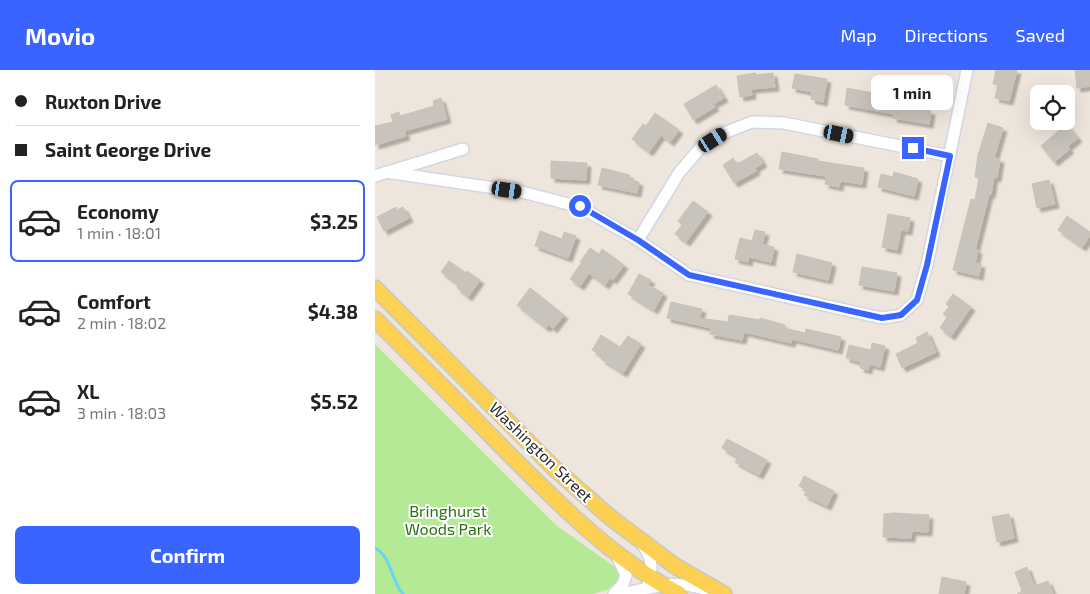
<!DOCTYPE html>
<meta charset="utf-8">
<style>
:root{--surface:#fff;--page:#f6f6f6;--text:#222;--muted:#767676;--line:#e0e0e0;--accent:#3964ff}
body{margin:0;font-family:"Exo 2",sans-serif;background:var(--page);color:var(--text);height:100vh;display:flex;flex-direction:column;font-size:19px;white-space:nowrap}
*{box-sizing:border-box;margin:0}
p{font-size:16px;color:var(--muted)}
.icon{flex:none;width:28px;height:28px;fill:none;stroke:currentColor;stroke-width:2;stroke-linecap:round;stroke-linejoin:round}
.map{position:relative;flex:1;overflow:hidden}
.side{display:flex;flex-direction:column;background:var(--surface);width:375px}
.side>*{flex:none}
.guide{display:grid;align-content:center;height:110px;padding:0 15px;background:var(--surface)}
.tools{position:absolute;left:655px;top:15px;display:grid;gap:10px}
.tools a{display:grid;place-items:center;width:45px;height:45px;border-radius:8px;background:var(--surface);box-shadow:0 5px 20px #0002;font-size:25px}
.end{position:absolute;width:22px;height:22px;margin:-11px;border:6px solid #3964ff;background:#fff;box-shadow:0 0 0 2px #fff}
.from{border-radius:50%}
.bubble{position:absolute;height:35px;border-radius:8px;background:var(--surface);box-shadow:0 5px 20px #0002;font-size:16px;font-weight:700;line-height:35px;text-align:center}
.car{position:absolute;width:15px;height:30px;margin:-15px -8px;border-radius:6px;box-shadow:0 0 4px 1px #0007;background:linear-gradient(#222 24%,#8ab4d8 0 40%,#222 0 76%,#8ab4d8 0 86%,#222 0)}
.guide b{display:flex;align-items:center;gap:18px;height:48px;font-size:19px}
.guide b+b{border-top:1px solid var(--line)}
.guide i{width:12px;height:12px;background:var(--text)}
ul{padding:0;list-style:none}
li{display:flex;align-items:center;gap:15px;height:82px;margin:0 10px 8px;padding:0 5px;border:2px solid transparent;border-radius:8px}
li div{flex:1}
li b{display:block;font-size:19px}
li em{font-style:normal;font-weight:700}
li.current{border-color:var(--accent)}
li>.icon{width:45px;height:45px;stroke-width:1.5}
.primary-button{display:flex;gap:10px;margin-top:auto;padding:10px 15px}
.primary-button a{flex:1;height:58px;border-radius:8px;background:var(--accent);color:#fff;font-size:20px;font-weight:700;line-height:58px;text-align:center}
header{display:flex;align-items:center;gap:30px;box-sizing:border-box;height:70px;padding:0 25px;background:var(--accent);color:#fff}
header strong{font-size:24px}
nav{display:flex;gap:28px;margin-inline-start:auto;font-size:18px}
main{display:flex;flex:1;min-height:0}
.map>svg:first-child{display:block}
.green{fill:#b4e995}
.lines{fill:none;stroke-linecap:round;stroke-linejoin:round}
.stream{stroke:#67d6f9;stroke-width:3}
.building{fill:#c9c4bb;stroke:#cac2b6;filter:url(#shadow)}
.minor-casing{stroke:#d2d6e5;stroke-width:14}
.major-casing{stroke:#c8c8c8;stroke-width:18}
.minor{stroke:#fff;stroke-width:11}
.major{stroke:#fcd053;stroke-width:15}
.route{stroke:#3964ff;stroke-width:6}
.labels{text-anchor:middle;stroke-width:4;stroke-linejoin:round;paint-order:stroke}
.street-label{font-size:16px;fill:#2b2b2b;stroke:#fff}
.park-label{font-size:16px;fill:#2a7014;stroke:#fff}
</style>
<header>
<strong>Movio</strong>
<nav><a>Map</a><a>Directions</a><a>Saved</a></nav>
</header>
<main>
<section class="side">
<div class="guide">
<b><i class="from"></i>Ruxton Drive</b>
<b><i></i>Saint George Drive</b>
</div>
<ul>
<li class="current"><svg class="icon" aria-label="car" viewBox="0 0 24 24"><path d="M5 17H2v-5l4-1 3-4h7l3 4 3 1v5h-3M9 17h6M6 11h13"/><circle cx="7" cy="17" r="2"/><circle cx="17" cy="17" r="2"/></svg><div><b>Economy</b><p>1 min · 18:01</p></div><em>$3.25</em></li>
<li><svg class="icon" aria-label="car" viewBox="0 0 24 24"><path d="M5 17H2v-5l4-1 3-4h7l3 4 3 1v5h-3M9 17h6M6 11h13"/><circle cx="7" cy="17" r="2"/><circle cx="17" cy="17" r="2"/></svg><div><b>Comfort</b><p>2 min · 18:02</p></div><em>$4.38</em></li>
<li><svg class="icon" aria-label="car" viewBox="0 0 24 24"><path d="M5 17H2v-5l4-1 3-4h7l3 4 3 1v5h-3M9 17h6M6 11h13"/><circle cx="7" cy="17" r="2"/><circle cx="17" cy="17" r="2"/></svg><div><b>XL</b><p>3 min · 18:03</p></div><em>$5.52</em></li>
</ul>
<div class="primary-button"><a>Confirm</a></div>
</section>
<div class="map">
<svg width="715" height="524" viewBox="0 0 715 524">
<defs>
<filter id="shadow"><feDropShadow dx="4" dy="4" stdDeviation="1" flood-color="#0004"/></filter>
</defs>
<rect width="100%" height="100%" fill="#eee6dc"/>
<polygon class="green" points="0,274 182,456 240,497 244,503 243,510 232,520 218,524 0,524"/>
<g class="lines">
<path class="stream" d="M0 478C17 487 16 511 28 524"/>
</g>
<g class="building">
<polygon points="621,0 642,0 634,31 620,28 623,15 618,14"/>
<polygon points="700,0 715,0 715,16 702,18"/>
<polygon points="381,3 381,5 398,3 400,17 376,19 377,25 365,27 362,6"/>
<polygon points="420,4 452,9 448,32 436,29 437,22 417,18"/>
<polygon points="341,15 349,28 338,34 340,37 318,50 309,34"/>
<polygon points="472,18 508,25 508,29 547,35 546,40 556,41 554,54 518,48 519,44 470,35"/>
<polygon points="66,28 72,49 29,61 31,66 0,75 0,56 18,52 16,45 24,42 25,46 59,36 58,31"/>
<polygon points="280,43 304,60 295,72 286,65 274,82 257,69 268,54 271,56"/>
<polygon points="613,53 628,58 619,88 625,89 622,108 619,107 616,124 614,124 600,180 603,180 600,193 606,194 604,206 578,200 596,129 600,130 604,108 600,107 603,85"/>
<polygon points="691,54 703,68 692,77 695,79 679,92 666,76"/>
<polygon points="407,82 443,89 443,91 489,98 487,114 465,111 464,117 450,114 451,106 404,99"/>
<polygon points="382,83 388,93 380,98 381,101 359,113 348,95 358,88 362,94"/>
<polygon points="176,91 212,93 211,110 176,108"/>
<polygon points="227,98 255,105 254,109 264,112 262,123 223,115"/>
<polygon points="519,102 543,109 539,126 503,117 506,104 518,107"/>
<polygon points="674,110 680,134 662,138 657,114"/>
<polygon points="318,131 333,142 311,172 300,164 307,155 303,151"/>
<polygon points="21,137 22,140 28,137 34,148 9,161 2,147"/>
<polygon points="513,144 535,148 533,161 526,160 522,180 507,177"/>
<polygon points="692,146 715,162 715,166 707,177 683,160"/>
<polygon points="380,160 390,162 387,174 399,177 396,192 374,187 373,192 360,189 365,168 377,171"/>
<polygon points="165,161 187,169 189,162 201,166 193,188 160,176"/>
<polygon points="215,178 224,184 227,179 249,195 238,210 235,208 230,215 214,203 205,216 195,209 207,192 205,192"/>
<polygon points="422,184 457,193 453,210 418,202"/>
<polygon points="74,191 91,203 92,201 105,210 93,227 82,218 84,215 66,202"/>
<polygon points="487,197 522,203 519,221 484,215"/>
<polygon points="264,204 276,210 273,215 288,223 279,240 253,224"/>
<polygon points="155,218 189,245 178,259 174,255 171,258 142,235"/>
<polygon points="578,224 596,237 576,266 565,258 572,247 568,244 574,237 571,234"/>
<polygon points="296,232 327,239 324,248 353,252 354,245 385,250 385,248 410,255 409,258 430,263 431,259 466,267 463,280 417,269 416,273 369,262 367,270 335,264 336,258 292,248"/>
<polygon points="552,262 561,282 527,298 521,284 543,273 541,268"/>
<polygon points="226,265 245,277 253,266 266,274 248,303 226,289 228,287 217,280"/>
<polygon points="497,273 510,276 505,297 494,294 493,300 485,298 486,292 471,288 474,275 496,280"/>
<polygon points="352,369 392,390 384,405 360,392 363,387 347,378"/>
<polygon points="429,406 459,421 452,436 429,425 432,420 424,416"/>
<polygon points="519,443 554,445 553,462 537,461 536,468 508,467 509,444"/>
<polygon points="634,444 639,468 622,472 617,447"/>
<polygon points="652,497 659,516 673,511 678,524 642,524 647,521 640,502"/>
<polygon points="567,507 591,512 589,524 564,524"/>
</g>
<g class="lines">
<g class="minor-casing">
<g id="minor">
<polyline points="11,102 147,122 205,137 263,170 314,205 507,248 526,245 542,230 552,195 592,0"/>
<polyline points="0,106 88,79"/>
<polyline points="263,170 304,103 326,77 349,63 377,52 409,53 575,86"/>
<path d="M267 474C276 485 279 499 273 513"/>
<polyline points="239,524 248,514 251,505 242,486"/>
<path d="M247 524C280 517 301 508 335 521"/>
</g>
</g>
<g class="major-casing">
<g id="major">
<polyline points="0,218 179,398 236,448 300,496 349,524"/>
<path d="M0 249C43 292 86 335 129 379 182 432 236 488 304 524"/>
</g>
</g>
<use href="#minor" class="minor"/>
<use href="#major" class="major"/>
</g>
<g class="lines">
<polyline class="route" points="205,136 263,170 314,205 507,248 526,245 542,230 552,195 575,86 538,78"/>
</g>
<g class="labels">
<g class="street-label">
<text transform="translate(166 382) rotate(44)" y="6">Washington Street</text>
</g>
<g class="park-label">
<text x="73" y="447">Bringhurst<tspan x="73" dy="18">Woods Park</tspan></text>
</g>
</g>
</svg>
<div class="tools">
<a><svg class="icon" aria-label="locate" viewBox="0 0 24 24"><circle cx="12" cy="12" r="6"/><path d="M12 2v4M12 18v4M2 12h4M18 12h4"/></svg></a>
</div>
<i class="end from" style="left:205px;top:136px"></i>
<i class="end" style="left:538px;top:78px"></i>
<div class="bubble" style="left:496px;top:5px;width:82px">1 min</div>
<i class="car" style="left:464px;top:64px;rotate:102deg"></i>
<i class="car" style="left:338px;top:70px;rotate:58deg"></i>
<i class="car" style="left:132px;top:120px;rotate:99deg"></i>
</div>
</main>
